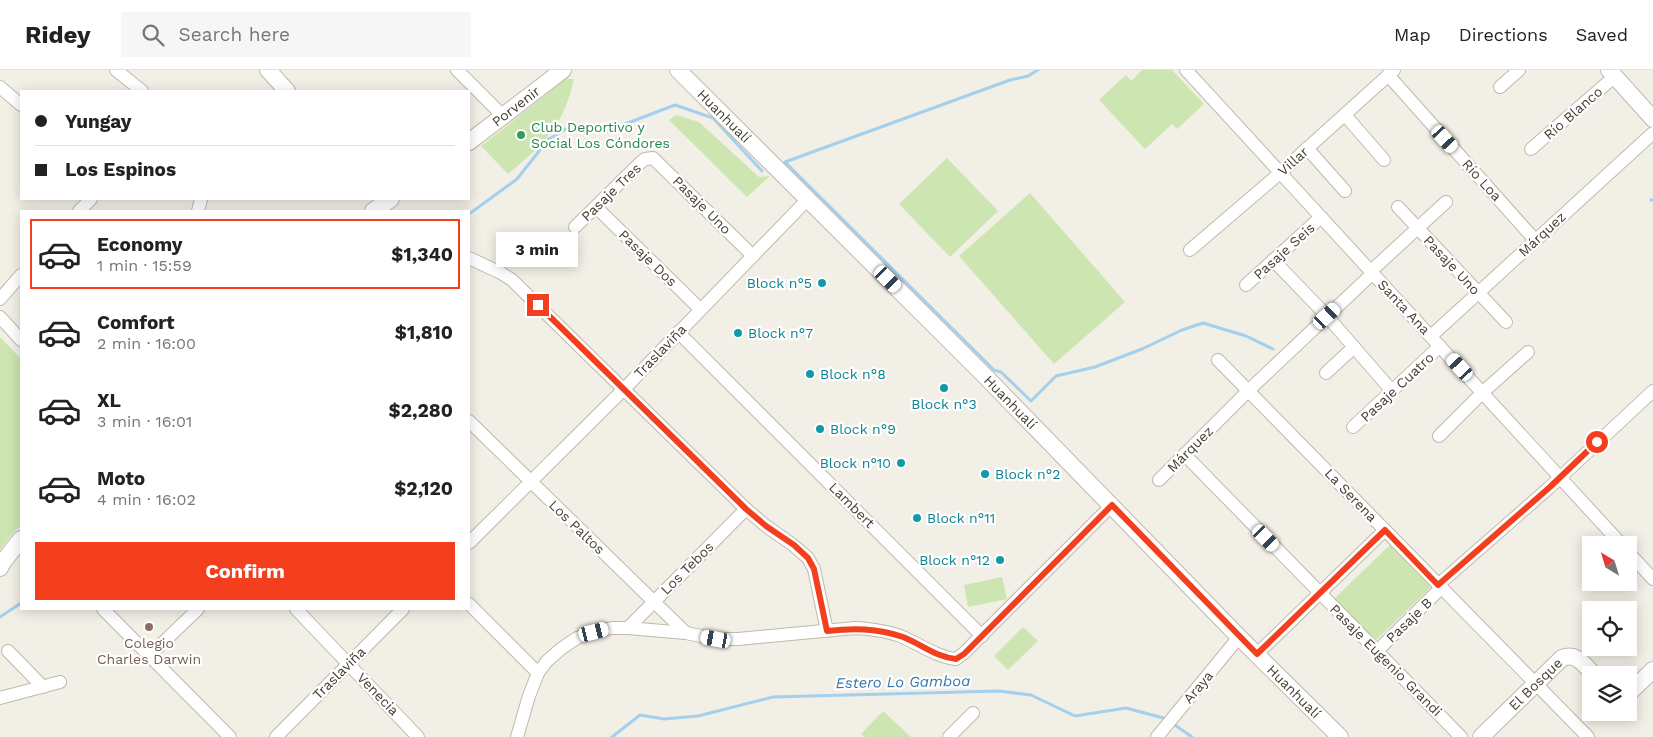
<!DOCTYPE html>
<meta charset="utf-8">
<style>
:root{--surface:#fff;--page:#f6f6f6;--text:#222;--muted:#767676;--line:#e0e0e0;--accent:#f33f1d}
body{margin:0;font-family:"Work Sans",sans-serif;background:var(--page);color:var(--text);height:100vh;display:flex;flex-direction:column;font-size:19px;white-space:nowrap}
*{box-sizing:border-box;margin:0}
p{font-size:16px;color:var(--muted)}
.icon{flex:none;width:28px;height:28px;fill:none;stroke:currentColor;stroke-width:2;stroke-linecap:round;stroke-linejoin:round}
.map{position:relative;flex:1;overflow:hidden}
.panel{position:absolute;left:20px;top:140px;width:450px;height:400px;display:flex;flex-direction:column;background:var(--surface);border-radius:0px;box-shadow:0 2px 12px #0003}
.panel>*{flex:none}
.hud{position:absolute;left:20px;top:20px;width:450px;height:110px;border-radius:0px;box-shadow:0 2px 12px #0003;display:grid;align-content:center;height:110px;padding:0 15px;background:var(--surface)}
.needle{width:32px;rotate:322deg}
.buttons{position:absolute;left:1582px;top:466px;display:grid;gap:10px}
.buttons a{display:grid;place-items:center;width:55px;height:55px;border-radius:0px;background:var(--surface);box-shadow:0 2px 12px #0003;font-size:25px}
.end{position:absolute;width:22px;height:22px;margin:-11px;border:6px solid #f33f1d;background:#fff;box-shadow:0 0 0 2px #fff}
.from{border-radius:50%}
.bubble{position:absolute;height:35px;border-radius:0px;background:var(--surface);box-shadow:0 2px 12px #0003;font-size:16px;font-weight:700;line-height:35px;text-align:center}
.car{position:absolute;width:15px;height:30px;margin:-15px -8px;border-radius:6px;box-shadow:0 0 4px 1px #0007;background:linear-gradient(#fff 24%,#345 0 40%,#fff 0 76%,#345 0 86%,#fff 0)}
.hud b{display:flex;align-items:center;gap:18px;height:48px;font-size:19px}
.hud b+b{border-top:1px solid var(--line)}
.hud i{width:12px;height:12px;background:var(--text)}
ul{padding:9px 0 0;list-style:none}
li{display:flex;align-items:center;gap:15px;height:70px;margin:0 10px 8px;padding:0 5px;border:2px solid transparent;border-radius:0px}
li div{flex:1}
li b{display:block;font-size:19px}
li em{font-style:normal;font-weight:700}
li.active{border-color:var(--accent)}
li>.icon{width:45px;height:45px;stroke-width:1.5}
.action{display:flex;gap:10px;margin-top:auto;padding:10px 15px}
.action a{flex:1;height:58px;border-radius:0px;background:var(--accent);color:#fff;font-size:20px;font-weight:700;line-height:58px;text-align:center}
header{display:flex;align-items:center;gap:30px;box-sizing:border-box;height:70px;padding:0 25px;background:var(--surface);border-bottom:1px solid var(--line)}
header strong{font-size:24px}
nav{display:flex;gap:28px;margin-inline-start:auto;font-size:18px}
.search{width:350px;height:45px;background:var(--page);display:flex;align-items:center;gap:12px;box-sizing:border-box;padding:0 18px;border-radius:0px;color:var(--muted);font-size:19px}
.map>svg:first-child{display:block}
.green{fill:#cde5b0}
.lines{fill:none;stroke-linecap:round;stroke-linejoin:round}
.stream{stroke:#a4cfed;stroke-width:3}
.minor-casing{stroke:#c0b9ac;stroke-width:14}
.tertiary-casing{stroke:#c0b9ac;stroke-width:18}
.minor{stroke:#fff;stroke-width:12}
.tertiary{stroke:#fff;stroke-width:16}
.route{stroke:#f33f1d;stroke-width:6}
.leisure-dot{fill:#2e9e5b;stroke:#fff;stroke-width:2}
.culture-dot{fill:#0f9aa8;stroke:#fff;stroke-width:2}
.education-dot{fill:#8d6e63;stroke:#fff;stroke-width:2}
.labels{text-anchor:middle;stroke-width:4.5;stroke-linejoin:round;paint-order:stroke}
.street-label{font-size:14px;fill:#453f35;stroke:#fff}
.leisure-label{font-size:14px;fill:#27864d;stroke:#fff;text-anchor:start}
.culture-label{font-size:14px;fill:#0d838f;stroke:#fff;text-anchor:start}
.education-label{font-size:14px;fill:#785e54;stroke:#fff}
.water-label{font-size:15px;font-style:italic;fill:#3278ad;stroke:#fff}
</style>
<header>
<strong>Ridey</strong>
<div class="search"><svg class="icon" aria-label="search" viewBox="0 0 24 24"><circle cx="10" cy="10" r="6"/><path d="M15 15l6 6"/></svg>Search here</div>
<nav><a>Map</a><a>Directions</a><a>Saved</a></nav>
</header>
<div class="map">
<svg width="1653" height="667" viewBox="0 0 1653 667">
<rect width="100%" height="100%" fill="#f2efe6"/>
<g class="green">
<polygon points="1142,0 1172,0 1204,34 1177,59 1172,54 1145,79 1099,30 1126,5 1131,11"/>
<path d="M566 9H574C570 24 566 40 557 53 545 73 526 89 508 104L481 76Z"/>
<polygon points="676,45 699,52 759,107 770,106 747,127 669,50"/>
<polygon points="947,88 998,141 950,187 899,134"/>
<polygon points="1030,123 1125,232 1054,294 959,186"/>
<polygon points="0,267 21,289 21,455 9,468 0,480"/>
<polygon points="1390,475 1431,517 1375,571 1334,529"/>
<polygon points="1002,507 1007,529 968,537 964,515"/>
<polygon points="1023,557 1038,571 1008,600 994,586"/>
<polygon points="883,641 911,667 865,667 861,664"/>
</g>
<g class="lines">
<g class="stream">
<polyline points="1038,0 1028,6 1010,10 785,92 994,300 1001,302 1031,331 1056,306 1095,297 1142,279 1182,260 1203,253 1246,266 1273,279"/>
<polyline points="1651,130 1653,130"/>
<polyline points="469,144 517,109 536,85 547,70 573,55 604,62 675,35 713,48 762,101"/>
<polyline points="0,547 21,533"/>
<polyline points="1172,653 1192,667"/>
<polyline points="612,667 640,645 664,649 698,646 773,627 999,621 1031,625 1075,646 1126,638 1167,649"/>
</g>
<g class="minor-casing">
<g id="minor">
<polyline points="116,0 142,21"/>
<polyline points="457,0 503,46"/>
<polyline points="1186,0 1622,475"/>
<polyline points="1388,5 1535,170"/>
<polyline points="0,17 21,35"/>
<polyline points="1500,17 1519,0"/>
<polyline points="1345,45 1384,90"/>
<polyline points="1307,78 1345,121"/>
<polyline points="1531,79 1614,7"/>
<polyline points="596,137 700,239"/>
<polyline points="1398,137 1506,252"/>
<polyline points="79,141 91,129"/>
<polyline points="198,141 201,129"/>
<polyline points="575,157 640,93 645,89 653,88 753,186"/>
<polyline points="1190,180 1280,103 1394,0"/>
<polyline points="469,188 501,203 512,210 746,439 766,456 793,475 808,488 814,499 827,561"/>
<polyline points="1273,190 1327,246 1392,321"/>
<polyline points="1371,201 1446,132"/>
<polyline points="1246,215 1321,147"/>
<polyline points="0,229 21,205"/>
<polyline points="0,247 21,270"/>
<polyline points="678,262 982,566"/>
<polyline points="1431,266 1653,63"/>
<polyline points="1218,290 1588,667"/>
<polyline points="1326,303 1354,277"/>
<polyline points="469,351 686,563"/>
<polyline points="1353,357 1440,276"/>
<polyline points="1439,366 1483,322 1528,282"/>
<polyline points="1185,385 1461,667"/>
<polyline points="1159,410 1248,321 1373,203"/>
<polyline points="469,473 624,319 808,129"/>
<polyline points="1629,483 1653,509"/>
<polyline points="1438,515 1550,417 1653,321"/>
<polyline points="469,534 538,603"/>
<polyline points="103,539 230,667"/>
<polyline points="296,539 418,667"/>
<polyline points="628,558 746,439"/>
<polyline points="8,581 43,617"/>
<polyline points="1377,581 1441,518"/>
<polyline points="1257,584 1385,460"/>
<polyline points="149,586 198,539"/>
<polyline points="0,628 60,612"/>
<polyline points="276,667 403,539"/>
<path d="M517 667 529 626 538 603 547 591 562 578 577 568 593 562 612 558H628L686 563 716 569H738L855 558C872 559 890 561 905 568 922 576 938 587 956 589L964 583 1112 435"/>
<polyline points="949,667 973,643"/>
<polyline points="1157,667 1239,567"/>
</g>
</g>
<g class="tertiary-casing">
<g id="tertiary">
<polyline points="268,0 287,21"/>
<path id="s1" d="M678 0 985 306 1239 567 1340 667"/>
<polyline points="1609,0 1653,49"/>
<path id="s2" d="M469 72 563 0"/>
<polyline points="373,141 391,129"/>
<polyline points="0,498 3,492 21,469"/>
<polyline points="1629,623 1653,600"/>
<path id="s3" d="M1481 667 1562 588C1577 582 1584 595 1594 605"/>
</g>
</g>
<use href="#minor" class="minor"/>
<use href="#tertiary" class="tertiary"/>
</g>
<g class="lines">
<path class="route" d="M538 235 746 439 766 456 794 475 808 488 814 499 827 561C853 558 877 558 903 567 921 574 936 587 956 589L964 584 1112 435 1257 584 1385 460 1438 515 1550 417 1597 372"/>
</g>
<circle class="leisure-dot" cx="521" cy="65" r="5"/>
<g class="culture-dot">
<circle cx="822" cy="213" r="5"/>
<circle cx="738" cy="263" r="5"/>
<circle cx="810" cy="304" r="5"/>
<circle cx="944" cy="318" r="5"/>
<circle cx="820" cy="359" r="5"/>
<circle cx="901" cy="393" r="5"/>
<circle cx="985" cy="404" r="5"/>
<circle cx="917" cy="448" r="5"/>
<circle cx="1000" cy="490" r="5"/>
</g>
<circle class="education-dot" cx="149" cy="557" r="5"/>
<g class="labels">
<g class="street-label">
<text dy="5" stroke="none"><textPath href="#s2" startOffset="59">Porvenir</textPath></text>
<text transform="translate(1573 43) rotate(-41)" y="5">Río Blanco</text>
<text dy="5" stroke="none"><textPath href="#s1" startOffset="65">Huanhualí</textPath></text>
<text transform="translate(1293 91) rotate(-42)" y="5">Villar</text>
<text transform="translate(1482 110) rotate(48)" y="5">Río Loa</text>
<text transform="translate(611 122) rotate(-44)" y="5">Pasaje Tres</text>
<text transform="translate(702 135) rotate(45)" y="5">Pasaje Uno</text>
<text transform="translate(1542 164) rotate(-43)" y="5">Márquez</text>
<text transform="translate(1284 181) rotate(-42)" y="5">Pasaje Seis</text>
<text transform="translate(648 188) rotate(44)" y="5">Pasaje Dos</text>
<text transform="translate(1452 195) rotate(47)" y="5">Pasaje Uno</text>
<text transform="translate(1404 237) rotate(47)" y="5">Santa Ana</text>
<text transform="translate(660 281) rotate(-46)" y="5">Traslaviña</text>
<text transform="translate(1397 317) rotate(-43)" y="5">Pasaje Cuatro</text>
<text dy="5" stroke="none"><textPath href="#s1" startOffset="470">Huanhualí</textPath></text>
<text transform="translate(1190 379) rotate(-45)" y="5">Márquez</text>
<text transform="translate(1351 425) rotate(46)" y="5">La Serena</text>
<text transform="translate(852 435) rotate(45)" y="5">Lambert</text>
<text transform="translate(577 457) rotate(44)" y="5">Los Paltos</text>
<text transform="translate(687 498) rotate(-45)" y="5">Los Tebos</text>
<text transform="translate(1409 550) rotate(-44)" y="5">Pasaje B</text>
<text transform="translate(1386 590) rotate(45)" y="5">Pasaje Eugenio Grandi</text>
<text transform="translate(339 603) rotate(-45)" y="5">Traslaviña</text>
<text dy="5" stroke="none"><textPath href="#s3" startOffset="76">El Bosque</textPath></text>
<text transform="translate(1198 617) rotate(-50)" y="5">Araya</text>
<text dy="5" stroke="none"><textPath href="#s1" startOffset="875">Huanhualí</textPath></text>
<text transform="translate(378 624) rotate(46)" y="5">Venecia</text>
</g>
<g class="leisure-label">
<text x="531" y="62">Club Deportivo y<tspan x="531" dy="16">Social Los Cóndores</tspan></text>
</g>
<g class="culture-label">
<text x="812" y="218" text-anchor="end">Block n°5</text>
<text x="748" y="268">Block n°7</text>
<text x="820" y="309">Block n°8</text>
<text x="944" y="339" text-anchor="middle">Block n°3</text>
<text x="830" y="364">Block n°9</text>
<text x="891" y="398" text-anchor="end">Block n°10</text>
<text x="995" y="409">Block n°2</text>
<text x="927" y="453">Block n°11</text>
<text x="990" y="495" text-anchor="end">Block n°12</text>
</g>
<g class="education-label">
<text x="149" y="578">Colegio<tspan x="149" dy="16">Charles Darwin</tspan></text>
</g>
<g class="water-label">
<text transform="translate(903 612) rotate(-1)" y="5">Estero Lo Gamboa</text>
</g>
</g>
</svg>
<div class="buttons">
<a><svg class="needle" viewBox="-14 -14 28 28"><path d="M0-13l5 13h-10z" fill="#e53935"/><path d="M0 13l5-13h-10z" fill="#767676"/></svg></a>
<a><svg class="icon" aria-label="locate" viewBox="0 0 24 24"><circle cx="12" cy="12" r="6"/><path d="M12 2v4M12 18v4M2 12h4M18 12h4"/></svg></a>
<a><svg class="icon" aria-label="layers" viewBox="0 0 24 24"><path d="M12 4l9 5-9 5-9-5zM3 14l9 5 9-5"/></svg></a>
</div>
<i class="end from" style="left:1597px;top:372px"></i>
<i class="end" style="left:538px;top:235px"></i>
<div class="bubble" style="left:496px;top:162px;width:82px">3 min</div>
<i class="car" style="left:1445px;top:69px;rotate:138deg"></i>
<i class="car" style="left:888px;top:209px;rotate:135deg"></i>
<i class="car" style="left:1327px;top:246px;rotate:47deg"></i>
<i class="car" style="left:1460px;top:297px;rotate:318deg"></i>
<i class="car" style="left:1266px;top:468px;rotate:136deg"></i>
<i class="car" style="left:594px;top:562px;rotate:76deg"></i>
<i class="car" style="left:716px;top:569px;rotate:280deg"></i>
<div class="hud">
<b><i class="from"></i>Yungay</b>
<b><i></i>Los Espinos</b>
</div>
<section class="panel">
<ul>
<li class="active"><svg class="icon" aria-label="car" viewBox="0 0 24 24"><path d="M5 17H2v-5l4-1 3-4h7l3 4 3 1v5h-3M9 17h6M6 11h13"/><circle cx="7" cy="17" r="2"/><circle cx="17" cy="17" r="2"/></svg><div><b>Economy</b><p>1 min · 15:59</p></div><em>$1,340</em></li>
<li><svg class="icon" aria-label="car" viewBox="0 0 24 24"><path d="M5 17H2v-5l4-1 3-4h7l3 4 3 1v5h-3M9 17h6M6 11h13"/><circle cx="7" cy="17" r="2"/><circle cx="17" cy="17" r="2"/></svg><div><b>Comfort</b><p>2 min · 16:00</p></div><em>$1,810</em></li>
<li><svg class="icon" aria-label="car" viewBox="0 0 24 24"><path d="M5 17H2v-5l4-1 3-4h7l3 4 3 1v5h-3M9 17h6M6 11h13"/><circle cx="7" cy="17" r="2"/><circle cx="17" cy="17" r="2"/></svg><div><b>XL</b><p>3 min · 16:01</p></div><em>$2,280</em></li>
<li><svg class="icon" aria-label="car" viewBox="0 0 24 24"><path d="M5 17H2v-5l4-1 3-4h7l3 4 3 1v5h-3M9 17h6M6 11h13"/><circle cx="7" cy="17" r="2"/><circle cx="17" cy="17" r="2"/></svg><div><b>Moto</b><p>4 min · 16:02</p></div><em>$2,120</em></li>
</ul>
<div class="action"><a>Confirm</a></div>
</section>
</div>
